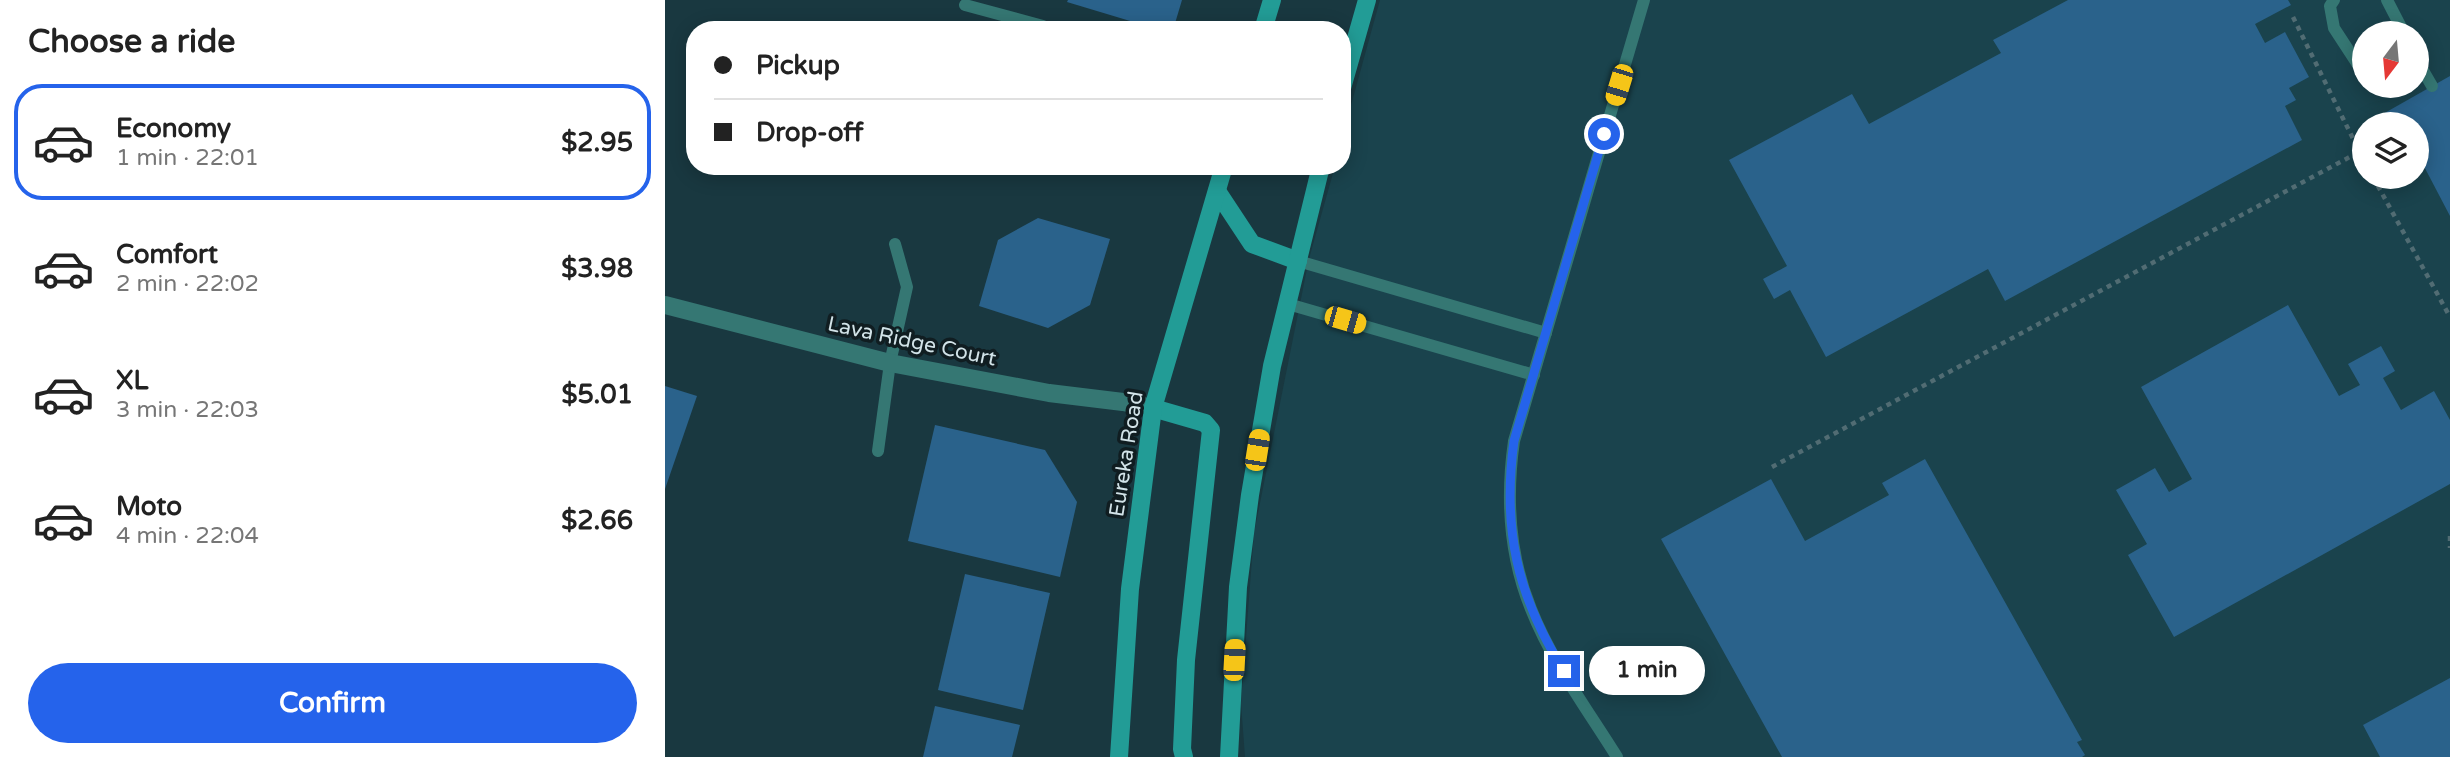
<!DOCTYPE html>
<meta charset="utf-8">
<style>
:root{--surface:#fff;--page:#f6f6f6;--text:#222;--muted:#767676;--line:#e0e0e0;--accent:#2563eb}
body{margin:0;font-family:"Varela Round",sans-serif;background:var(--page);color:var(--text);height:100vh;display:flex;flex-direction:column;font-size:26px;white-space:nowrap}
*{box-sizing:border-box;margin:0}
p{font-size:23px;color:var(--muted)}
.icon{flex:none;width:38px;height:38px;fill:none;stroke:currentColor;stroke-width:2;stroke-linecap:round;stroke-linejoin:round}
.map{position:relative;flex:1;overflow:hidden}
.details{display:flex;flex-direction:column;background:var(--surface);width:665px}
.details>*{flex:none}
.hud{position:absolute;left:21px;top:21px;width:665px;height:154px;border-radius:28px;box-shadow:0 4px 18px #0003;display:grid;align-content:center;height:154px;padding:0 28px;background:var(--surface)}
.needle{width:46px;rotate:196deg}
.tools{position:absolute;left:1687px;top:21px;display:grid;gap:14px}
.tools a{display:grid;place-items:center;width:77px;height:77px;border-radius:50%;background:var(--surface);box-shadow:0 4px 18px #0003;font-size:35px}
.end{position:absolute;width:32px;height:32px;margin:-16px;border:9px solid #2563eb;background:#fff;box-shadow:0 0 0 4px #fff}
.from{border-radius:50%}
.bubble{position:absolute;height:49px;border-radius:24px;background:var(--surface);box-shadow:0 4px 18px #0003;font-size:23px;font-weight:700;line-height:49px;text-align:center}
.car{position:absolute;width:21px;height:42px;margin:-21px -10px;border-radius:9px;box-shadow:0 0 5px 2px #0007;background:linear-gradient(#f5c518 24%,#345 0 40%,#f5c518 0 76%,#345 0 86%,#f5c518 0)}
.hud b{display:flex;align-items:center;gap:24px;height:66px;font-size:26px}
.hud b+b{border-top:2px solid var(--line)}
.hud i{width:18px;height:18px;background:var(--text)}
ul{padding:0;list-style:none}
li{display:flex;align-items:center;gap:21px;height:116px;margin:0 14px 10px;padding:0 14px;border:4px solid transparent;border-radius:28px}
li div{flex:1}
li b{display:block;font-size:26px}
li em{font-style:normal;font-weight:700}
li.on{border-color:var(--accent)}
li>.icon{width:63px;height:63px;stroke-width:1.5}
h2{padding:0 28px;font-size:32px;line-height:84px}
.primary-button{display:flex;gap:14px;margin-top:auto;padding:14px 28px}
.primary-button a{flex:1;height:80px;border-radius:42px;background:var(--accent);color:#fff;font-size:28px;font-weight:700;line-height:80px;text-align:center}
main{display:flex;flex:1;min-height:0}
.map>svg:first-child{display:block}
.built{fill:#1a434d;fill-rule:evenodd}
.building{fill:#2a628b}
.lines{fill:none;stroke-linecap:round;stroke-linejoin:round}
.path{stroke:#516c73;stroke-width:4.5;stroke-dasharray:5 5;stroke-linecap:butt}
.lane{stroke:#357773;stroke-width:12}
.street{stroke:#357773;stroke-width:18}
.secondary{stroke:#229c96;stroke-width:18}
.route{stroke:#2563eb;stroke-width:9}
.labels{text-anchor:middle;stroke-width:7;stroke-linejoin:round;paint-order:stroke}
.street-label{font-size:21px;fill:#d2e3e8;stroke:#101d21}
</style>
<main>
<section class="details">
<h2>Choose a ride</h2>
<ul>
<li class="on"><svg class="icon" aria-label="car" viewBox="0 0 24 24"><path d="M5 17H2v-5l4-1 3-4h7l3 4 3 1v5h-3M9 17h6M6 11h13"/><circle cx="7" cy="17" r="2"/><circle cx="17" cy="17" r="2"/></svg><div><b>Economy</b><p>1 min · 22:01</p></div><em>$2.95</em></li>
<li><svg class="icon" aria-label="car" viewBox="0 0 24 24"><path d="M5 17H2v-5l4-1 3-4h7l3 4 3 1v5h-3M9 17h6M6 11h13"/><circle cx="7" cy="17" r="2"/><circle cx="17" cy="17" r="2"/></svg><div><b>Comfort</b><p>2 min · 22:02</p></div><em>$3.98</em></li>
<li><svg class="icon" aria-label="car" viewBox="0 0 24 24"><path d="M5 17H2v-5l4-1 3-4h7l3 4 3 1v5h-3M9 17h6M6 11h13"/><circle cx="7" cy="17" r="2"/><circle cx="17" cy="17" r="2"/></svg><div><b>XL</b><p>3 min · 22:03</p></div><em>$5.01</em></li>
<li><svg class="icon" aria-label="car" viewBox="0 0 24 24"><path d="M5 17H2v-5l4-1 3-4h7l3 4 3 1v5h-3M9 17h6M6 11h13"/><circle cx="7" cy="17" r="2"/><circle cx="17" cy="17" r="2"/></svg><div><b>Moto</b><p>4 min · 22:04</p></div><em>$2.66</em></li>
</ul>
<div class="primary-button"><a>Confirm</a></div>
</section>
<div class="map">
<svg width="1785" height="757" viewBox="0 0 1785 757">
<rect width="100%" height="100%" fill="#193840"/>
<path class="built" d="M715 0H1785V757H580L576 703 589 533 644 259 670 166H677V138ZM1699 33H1752V86H1699ZM1699 124H1752V177H1699Z"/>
<g class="building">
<polygon points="403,0 517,0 508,30 495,30 402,2"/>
<polygon points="1403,0 1623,0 1626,5 1590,24 1600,43 1620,32 1644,77 1624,88 1631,100 1620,106 1637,140 1340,301 1323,269 1161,357 1125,290 1109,299 1098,279 1122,266 1064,160 1187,94 1204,124 1336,53 1328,40"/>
<polygon points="1785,76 1785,216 1752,153 1752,124 1713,124 1709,119"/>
<polygon points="446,166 466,166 465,172"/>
<polygon points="373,218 445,239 425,305 383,328 314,306 333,240"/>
<polygon points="1623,305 1674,396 1695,385 1683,364 1716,346 1730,371 1718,378 1736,410 1769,391 1785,420 1785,484 1509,637 1463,555 1482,544 1451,490 1490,468 1504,492 1527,479 1476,387"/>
<polygon points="0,386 32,396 0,489"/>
<polygon points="270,425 380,450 412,502 395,577 243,541"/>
<polygon points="1260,459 1417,740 1412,742 1420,755 1417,757 1117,757 996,539 1106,479 1140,541 1224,495 1217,483"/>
<polygon points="300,574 385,593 358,710 273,690"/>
<polygon points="1785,678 1785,757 1715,757 1698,725"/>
<polygon points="270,706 355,725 347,757 258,757"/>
</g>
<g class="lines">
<g class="path">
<polyline points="1628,17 1699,161"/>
<polyline points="1708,177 1785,317"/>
<polyline points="1107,467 1694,152"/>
<polyline points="1785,536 1785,548"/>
</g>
<g class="lane">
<polyline points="1669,0 1665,6 1669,28 1699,74"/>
<polyline points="1722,0 1739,33"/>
<polyline points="300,5 378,26"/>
<polyline points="1752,60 1767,86"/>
<polyline points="633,261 881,333"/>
<polyline points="623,304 869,375"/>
<polyline points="213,451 225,363 242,287 230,244"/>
<path d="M952 757C922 709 887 662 866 609 844 555 841 497 849 441L979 0"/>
</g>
<polyline class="street" points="0,305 225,363 384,393 458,402 488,408"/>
<g class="secondary">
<polyline points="598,30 607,0"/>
<polyline points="677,88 702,0"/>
<polyline points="552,191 587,244 633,261"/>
<polyline points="488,408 540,423 546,430 521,660 517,749 519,757"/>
<polyline points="454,757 465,589 488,408 559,166"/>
<polyline points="564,757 573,587 585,495 607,366 656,166"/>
</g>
</g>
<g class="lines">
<path class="route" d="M899 671C852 596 837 528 849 441L939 134"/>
</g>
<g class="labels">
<g class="street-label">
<text transform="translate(247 341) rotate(12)" y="7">Lava Ridge Court</text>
<text transform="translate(461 454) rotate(-81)" y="7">Eureka Road</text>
</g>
</g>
</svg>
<div class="tools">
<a><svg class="needle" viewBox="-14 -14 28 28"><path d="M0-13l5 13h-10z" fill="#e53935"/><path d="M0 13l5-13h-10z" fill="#767676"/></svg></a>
<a><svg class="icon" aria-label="layers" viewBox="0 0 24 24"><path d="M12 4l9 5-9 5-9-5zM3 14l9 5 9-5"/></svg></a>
</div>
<i class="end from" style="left:939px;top:134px"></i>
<i class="end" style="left:899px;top:671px"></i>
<div class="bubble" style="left:924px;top:646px;width:116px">1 min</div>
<i class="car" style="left:954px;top:85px;rotate:197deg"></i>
<i class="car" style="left:680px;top:320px;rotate:106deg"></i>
<i class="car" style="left:592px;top:450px;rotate:9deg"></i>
<i class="car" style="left:569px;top:660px;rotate:3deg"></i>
<div class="hud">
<b><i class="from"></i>Pickup</b>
<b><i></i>Drop-off</b>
</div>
</div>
</main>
